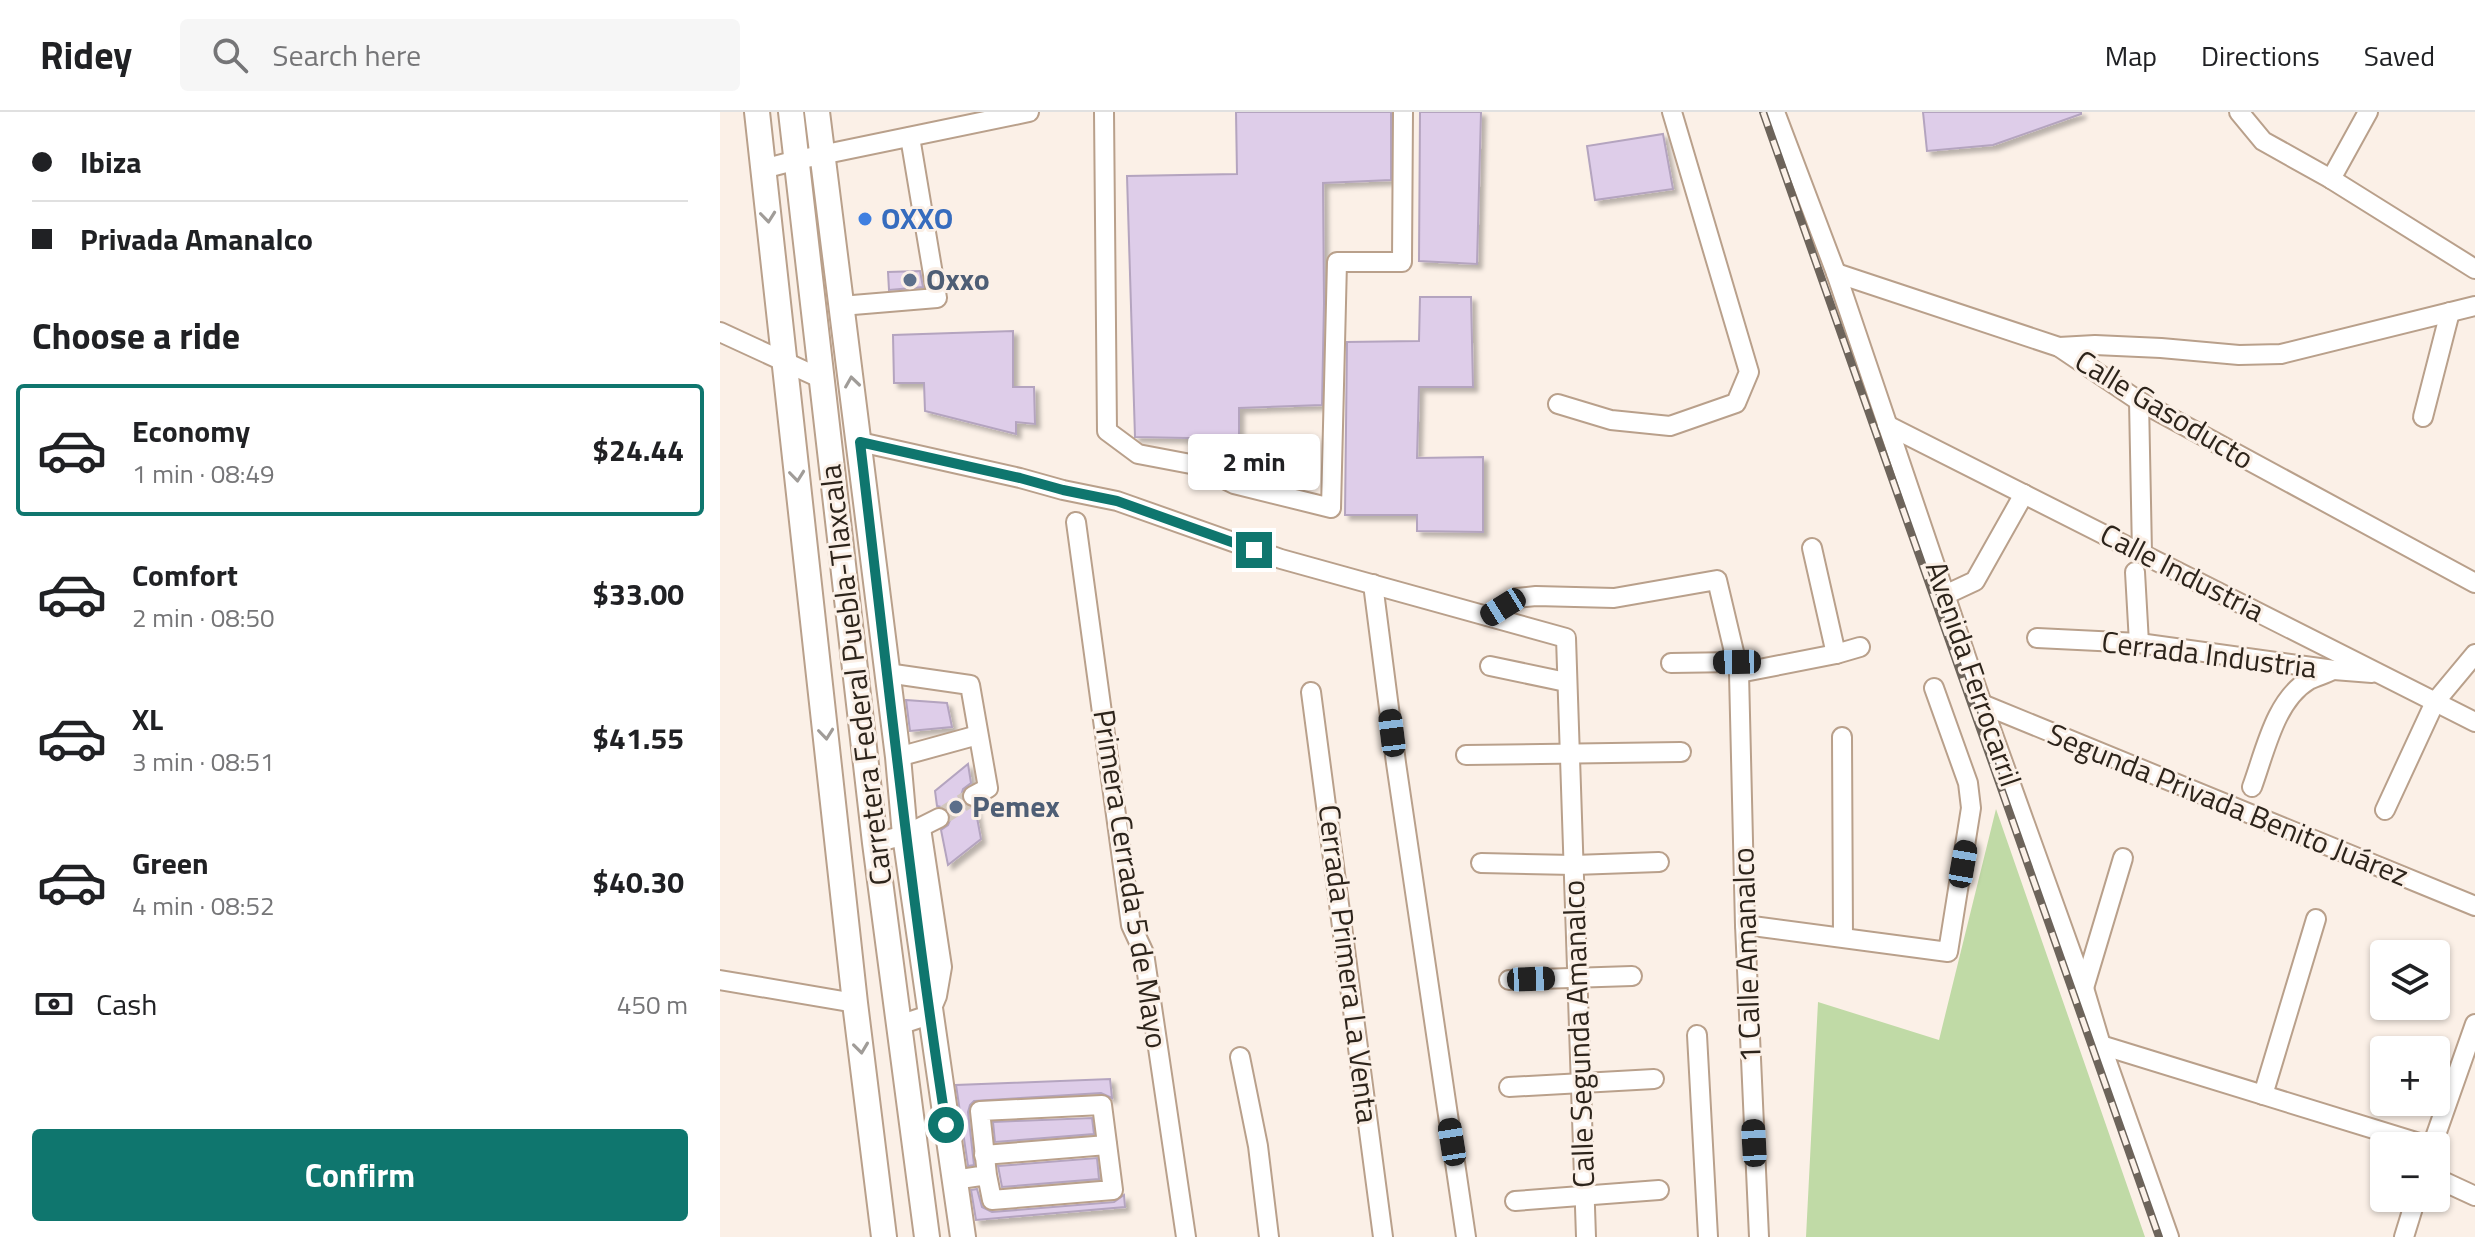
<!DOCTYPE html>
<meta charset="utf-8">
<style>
:root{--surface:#fff;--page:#f6f6f6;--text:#202124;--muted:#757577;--line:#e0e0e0;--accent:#0f766e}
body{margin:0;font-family:"Titillium Web",sans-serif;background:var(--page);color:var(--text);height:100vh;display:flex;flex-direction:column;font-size:30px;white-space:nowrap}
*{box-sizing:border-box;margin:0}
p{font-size:26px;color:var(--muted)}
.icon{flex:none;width:44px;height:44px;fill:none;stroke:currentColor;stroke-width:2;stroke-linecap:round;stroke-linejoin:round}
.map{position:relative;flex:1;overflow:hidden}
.drawer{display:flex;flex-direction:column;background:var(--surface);width:720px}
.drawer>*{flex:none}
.hud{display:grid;align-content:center;height:176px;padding:0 32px;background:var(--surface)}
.tools{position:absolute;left:1650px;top:828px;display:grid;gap:16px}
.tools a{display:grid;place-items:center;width:80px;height:80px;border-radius:8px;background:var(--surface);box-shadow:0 2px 6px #0004;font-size:40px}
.end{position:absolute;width:36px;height:36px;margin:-18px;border:10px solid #0f766e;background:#fff;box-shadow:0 0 0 4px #fff}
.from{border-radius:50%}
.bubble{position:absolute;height:56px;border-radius:8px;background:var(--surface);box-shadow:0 2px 6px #0004;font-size:26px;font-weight:700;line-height:56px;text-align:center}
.car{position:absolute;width:24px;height:48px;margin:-24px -12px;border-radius:10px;box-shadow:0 0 6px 2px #0007;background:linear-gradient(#222 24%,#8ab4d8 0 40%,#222 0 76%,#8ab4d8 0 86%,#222 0)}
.hud b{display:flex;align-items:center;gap:28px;height:76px;font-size:30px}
.hud b+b{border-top:2px solid var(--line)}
.hud i{width:20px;height:20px;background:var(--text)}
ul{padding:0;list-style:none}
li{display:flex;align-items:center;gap:24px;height:132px;margin:0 16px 12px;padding:0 16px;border:4px solid transparent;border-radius:8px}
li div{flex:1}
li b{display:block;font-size:30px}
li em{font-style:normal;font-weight:700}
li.active{border-color:var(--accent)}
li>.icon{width:72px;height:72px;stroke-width:1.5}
h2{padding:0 32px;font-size:36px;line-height:96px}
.pay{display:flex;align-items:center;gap:20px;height:88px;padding:0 32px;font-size:30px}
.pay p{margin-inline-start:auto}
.button{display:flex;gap:16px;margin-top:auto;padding:16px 32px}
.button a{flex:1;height:92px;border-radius:8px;background:var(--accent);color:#fff;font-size:32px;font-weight:700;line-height:92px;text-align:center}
header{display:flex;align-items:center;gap:48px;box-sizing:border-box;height:112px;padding:0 40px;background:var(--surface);border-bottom:2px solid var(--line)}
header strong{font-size:38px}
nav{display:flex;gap:44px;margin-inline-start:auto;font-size:28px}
.search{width:560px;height:72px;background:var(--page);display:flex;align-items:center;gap:20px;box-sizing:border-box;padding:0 28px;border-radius:8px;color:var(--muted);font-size:30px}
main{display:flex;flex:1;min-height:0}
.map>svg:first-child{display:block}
.green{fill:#c0daa6}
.building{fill:#decde9;stroke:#b4a4bf;stroke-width:2;filter:url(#shadow)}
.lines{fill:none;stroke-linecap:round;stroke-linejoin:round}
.minor-tunnel{stroke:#d2c7be;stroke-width:18;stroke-dasharray:18 9;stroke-linecap:butt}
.minor-casing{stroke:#b9a08b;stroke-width:22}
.major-casing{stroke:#b9a08b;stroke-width:28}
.minor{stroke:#fff;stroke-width:18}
.major{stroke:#fff;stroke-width:24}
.rail-casing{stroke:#6d645b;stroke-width:8}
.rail{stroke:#fbf0e7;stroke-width:5;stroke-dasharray:15;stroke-linecap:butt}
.oneway{stroke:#a09c98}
.route{stroke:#0f766e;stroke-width:10}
.shop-dot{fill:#3f7fe0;stroke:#fbf0e7;stroke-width:3}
.service-dot{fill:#5c6f8a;stroke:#fbf0e7;stroke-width:3}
.labels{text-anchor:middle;stroke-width:6;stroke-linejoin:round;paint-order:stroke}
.shop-label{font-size:30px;font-weight:bold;fill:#366cbe;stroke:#fbf0e7;text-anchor:start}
.service-label{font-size:30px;font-weight:bold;fill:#4e5e75;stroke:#fbf0e7;text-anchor:start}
.street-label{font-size:30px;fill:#2d241b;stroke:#fbf0e7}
</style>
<header>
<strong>Ridey</strong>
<div class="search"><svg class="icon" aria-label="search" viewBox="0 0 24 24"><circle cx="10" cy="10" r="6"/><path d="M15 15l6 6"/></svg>Search here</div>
<nav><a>Map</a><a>Directions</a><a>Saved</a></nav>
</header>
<main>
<section class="drawer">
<div class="hud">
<b><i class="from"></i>Ibiza</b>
<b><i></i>Privada Amanalco</b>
</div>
<h2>Choose a ride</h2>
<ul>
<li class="active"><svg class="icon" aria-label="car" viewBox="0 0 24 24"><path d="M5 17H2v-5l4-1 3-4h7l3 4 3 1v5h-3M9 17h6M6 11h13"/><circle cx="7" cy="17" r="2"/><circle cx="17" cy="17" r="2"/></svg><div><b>Economy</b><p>1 min · 08:49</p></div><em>$24.44</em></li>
<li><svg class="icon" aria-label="car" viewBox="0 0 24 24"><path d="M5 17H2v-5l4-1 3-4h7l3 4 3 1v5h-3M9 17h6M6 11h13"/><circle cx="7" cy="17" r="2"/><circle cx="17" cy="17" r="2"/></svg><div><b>Comfort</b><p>2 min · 08:50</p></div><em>$33.00</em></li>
<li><svg class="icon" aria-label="car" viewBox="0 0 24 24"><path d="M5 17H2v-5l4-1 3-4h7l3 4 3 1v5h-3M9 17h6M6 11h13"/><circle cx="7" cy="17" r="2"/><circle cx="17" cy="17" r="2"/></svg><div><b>XL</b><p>3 min · 08:51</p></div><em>$41.55</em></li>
<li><svg class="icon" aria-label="car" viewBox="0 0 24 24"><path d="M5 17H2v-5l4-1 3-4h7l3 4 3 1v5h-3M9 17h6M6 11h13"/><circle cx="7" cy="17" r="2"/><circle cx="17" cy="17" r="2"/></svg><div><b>Green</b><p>4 min · 08:52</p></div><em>$40.30</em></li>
</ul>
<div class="pay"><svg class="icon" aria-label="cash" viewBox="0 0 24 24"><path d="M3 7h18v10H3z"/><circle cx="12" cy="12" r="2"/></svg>Cash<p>450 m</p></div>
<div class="button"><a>Confirm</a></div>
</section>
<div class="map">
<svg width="1755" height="1125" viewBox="0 0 1755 1125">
<defs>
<filter id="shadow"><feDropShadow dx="4.5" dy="4.5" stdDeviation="2" flood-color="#0004"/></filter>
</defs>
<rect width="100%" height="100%" fill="#fbf0e7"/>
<polygon class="green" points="1276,697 1425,1125 1086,1125 1098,890 1219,928"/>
<g class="building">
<polygon points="516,0 671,0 671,68 603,71 604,191 602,293 519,296 519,327 415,325 407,64 517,62"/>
<polygon points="700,0 761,0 757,152 699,149"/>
<polygon points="1203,0 1361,0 1361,2 1273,33 1207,39"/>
<polygon points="943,22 953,77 875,88 867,34"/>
<polygon points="200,159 203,175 169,178 168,160"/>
<polygon points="700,185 751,185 753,275 699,275 697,346 763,345 763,420 697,419 697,403 625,403 627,230 699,229"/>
<polygon points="293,219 293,275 314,275 315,312 296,310 296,322 205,299 204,271 174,271 173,223"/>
<polygon points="186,588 227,591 232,615 190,619"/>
<polygon points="248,652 251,671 243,677 241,684 246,694 255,695 261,727 228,753 221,718 228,713 231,706 226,696 217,694 215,679"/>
<polygon points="390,967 392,986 381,981 254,989 250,993 248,1000 254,1053 248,1054 236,973"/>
<polygon points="372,1006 374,1022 275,1030 273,1010"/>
<polygon points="377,1046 379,1067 282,1075 278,1054"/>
<polygon points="257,1077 262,1095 272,1100 394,1090 404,1083 405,1095 256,1108 251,1078"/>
</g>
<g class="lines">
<polyline class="minor-tunnel" points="219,706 253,684"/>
<g class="minor-casing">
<g id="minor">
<polyline points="384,0 387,319 418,342 476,353 514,372 611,396 617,150 682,150 683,0"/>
<polyline points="1055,0 1116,161 1262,592 1364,876 1381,933 1449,1125"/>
<polyline points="1519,0 1543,29 1611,67 1755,157"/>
<polyline points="43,57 77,48 309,0"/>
<polyline points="1611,67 1648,0"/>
<polyline points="1116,161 1339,235 1419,289 1755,471"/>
<polyline points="121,194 217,186 190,25"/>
<polyline points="0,220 100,266"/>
<polyline points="1339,235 1375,233 1441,236 1519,243 1561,242 1755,194"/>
<polyline points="1419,289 1422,441"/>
<polyline points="838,292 891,308 950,314 1016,291 1029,260 952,0"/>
<polyline points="1703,305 1730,200"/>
<polyline points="1167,313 1755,610"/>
<polyline points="140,330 300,366 343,378 397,389 561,447 846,526 866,1125"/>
<polyline points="356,410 411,813 424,841 466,1125"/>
<polyline points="1092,436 1116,542"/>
<polyline points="1415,460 1419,531"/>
<polyline points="653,472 676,651 746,1125"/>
<polyline points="1225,483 1255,469 1304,382"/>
<polyline points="768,504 797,486 816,484 894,486 997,468 1019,561 1025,813 1039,1125"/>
<polyline points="1317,526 1419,531 1614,558 1652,561"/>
<polyline points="951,551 1017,550"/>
<polyline points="770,554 846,570"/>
<polyline points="167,561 250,573 268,676 253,684"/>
<polyline points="1019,561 1116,542 1140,535"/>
<polyline points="591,580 663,1125"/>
<polyline points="1262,592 1755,794"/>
<polyline points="1122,625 1123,825"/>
<polyline points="746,643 961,640"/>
<polyline points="178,645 258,623"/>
<path d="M1532 675C1545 640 1555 588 1589 568 1597 564 1606 562 1613 558"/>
<polyline points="1665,698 1715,590 1755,542"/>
<polyline points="155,731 185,723 219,706"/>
<polyline points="761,751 854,753 939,750"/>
<polyline points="1025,813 1228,840 1251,696 1248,671 1214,576"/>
<polyline points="0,868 135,891"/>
<polyline points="789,868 912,864"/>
<polyline points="1364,876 1403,746"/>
<polyline points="179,913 209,903 217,884 222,855 201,716"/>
<polyline points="977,923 988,1125"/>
<polyline points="1381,933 1709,1034"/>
<polyline points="520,945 538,1034 549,1125"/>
<polyline points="789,975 934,967"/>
<polyline points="1543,983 1596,807"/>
<polyline points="1712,1034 1755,912"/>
<polyline points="264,1043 387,1033"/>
<polyline points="1716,1066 1755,1084"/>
<polyline points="234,1068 267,1063 260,999 382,993 393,1078 272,1088 267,1063"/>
<polyline points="795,1089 939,1078"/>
<polyline points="1684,1125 1696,1086"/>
</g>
</g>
<g class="major-casing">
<g id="major">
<polyline points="37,0 135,891 164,1125"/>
<polyline points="71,0 155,731 207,1125"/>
<polyline points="97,0 178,645 185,723 243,1125"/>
</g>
</g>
<use href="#minor" class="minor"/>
<use href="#major" class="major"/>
<g class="rail-casing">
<polyline id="rail" points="1043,0 1439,1125"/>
</g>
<use href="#rail" class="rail"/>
</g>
<defs><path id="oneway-chevron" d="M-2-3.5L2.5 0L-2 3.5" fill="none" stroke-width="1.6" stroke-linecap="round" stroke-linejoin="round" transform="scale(2)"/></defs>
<g class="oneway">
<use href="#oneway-chevron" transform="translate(48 105) rotate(84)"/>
<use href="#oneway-chevron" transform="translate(132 270) rotate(-98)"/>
<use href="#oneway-chevron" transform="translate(77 364) rotate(84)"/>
<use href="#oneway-chevron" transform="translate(106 622) rotate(84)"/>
<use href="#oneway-chevron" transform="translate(141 936) rotate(83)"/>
</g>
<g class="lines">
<path class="route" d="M226 1013C191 786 167 558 140 330L300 366 343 378 397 389 534 438"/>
</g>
<circle class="shop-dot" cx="145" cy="107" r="8"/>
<g class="service-dot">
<circle cx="190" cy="168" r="8"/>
<circle cx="236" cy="695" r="8"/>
</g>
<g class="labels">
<g class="shop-label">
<text x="161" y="117">OXXO</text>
</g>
<g class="service-label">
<text x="206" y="178">Oxxo</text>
<text x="252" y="705">Pemex</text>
</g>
<g class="street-label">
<text transform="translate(1444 298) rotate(31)" y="10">Calle Gasoducto</text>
<text transform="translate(1462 461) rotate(27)" y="10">Calle Industria</text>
<text transform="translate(1489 543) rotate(7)" y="10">Cerrada Industria</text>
<text transform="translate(1253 562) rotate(71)" y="10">Avenida Ferrocarril</text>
<text transform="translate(136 563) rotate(-97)" y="10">Carretera Federal Puebla-Tlaxcala</text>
<text transform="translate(1508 693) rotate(22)" y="10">Segunda Privada Benito Juárez</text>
<text transform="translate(410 767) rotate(81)" y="10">Primera Cerrada 5 de Mayo</text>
<text transform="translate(1027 843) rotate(-92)" y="10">1 Calle Amanalco</text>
<text transform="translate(628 852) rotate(83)" y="10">Cerrada Primera La Venta</text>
<text transform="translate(859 922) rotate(-92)" y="10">Calle Segunda Amanalco</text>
</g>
</g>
</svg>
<div class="tools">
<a><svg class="icon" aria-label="layers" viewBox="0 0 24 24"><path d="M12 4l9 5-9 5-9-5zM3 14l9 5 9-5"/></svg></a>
<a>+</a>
<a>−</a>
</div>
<i class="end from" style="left:226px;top:1013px"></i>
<i class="end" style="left:534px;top:438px"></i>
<div class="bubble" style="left:468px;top:322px;width:132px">2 min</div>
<i class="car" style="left:783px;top:495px;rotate:238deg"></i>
<i class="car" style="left:1017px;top:550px;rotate:269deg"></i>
<i class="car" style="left:672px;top:621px;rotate:353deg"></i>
<i class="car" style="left:1243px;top:752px;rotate:10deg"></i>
<i class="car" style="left:811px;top:867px;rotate:88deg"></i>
<i class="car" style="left:732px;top:1030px;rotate:351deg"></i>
<i class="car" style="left:1034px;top:1031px;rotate:357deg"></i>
</div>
</main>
